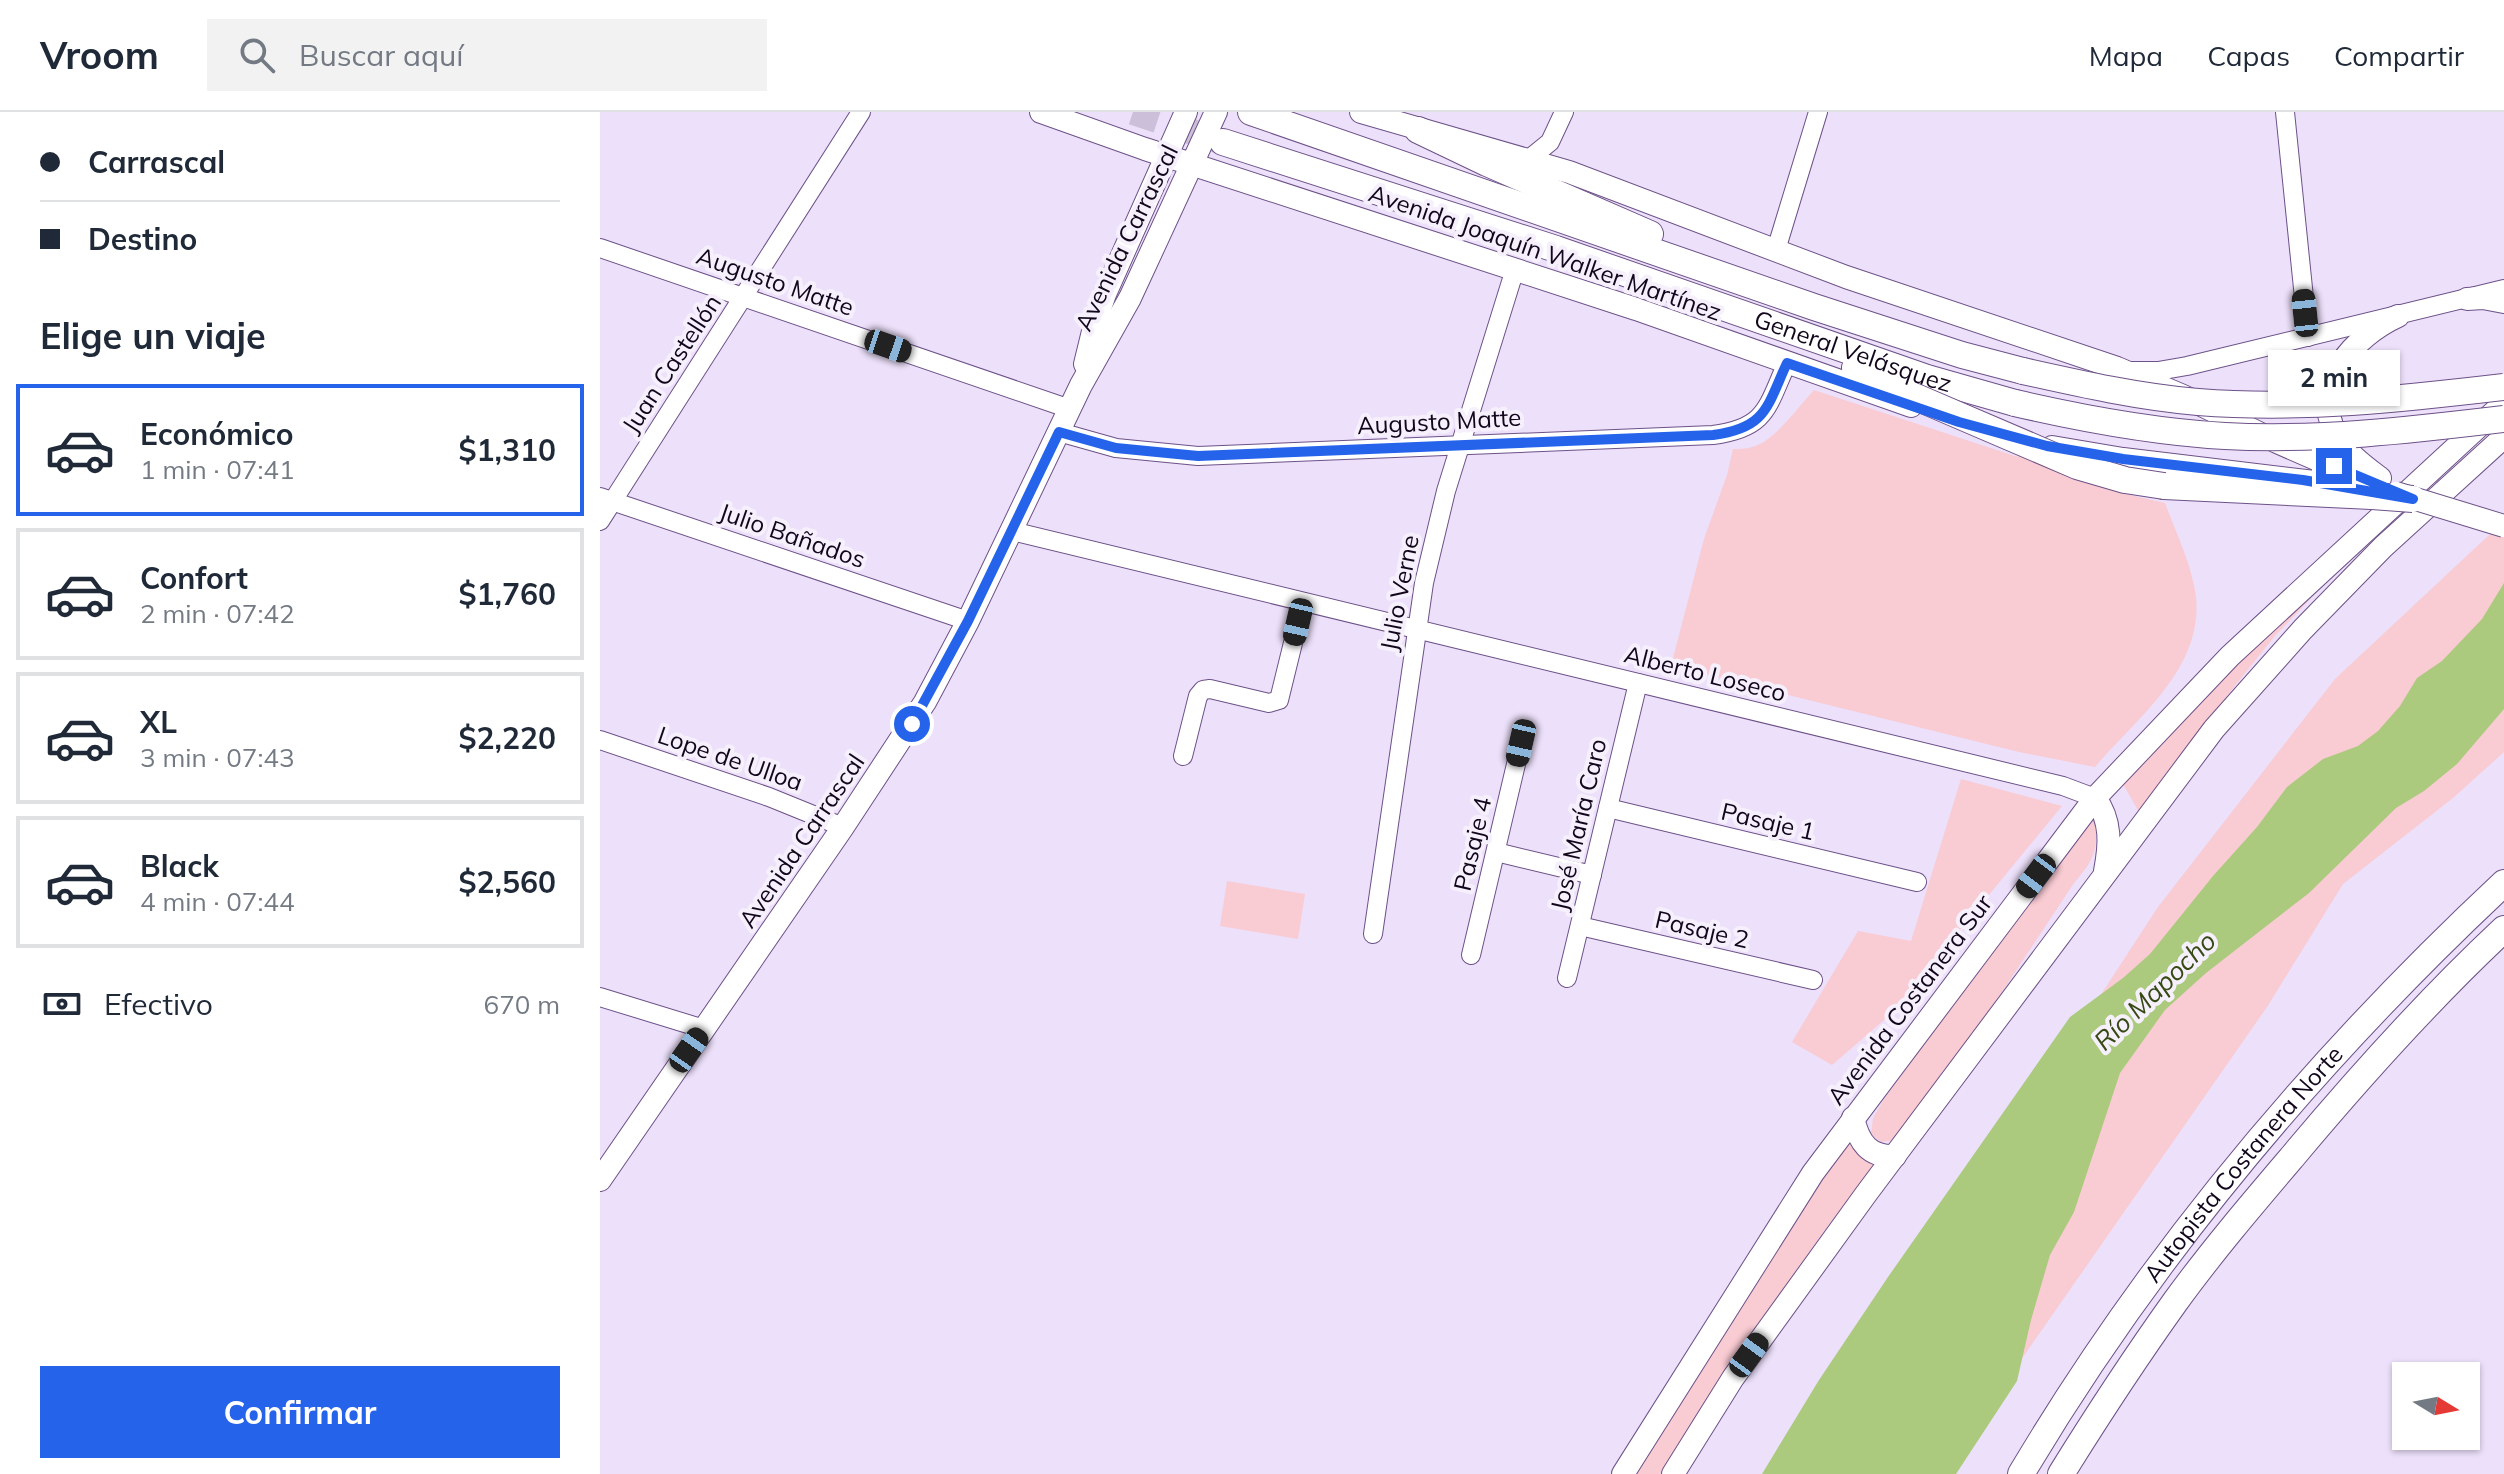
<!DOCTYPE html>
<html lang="es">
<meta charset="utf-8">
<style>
:root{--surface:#fff;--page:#f2f2f3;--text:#1f2937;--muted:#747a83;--line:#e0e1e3;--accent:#2563eb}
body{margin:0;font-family:Mulish,sans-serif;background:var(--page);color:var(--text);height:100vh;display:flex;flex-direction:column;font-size:30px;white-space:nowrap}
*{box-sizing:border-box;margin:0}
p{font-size:26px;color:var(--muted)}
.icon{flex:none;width:44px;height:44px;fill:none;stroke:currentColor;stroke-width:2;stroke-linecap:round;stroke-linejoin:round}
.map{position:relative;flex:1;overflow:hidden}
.details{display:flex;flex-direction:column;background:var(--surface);width:600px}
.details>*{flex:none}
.guide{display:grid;align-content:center;height:176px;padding:0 40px;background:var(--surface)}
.needle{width:52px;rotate:100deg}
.controls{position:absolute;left:1792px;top:1250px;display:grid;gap:16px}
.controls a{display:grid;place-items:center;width:88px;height:88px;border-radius:0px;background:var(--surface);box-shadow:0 2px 6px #0004;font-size:40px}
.end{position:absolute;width:36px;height:36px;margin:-18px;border:10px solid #2563eb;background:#fff;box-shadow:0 0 0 4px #fff}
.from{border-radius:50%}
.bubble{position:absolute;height:56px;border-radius:0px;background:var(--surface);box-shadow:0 2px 6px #0004;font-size:26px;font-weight:700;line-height:56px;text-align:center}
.car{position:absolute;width:24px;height:48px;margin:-24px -12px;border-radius:10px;box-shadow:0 0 6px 2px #0007;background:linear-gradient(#222 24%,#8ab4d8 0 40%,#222 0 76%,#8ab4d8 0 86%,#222 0)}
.guide b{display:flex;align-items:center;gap:28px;height:76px;font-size:30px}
.guide b+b{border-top:2px solid var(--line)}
.guide i{width:20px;height:20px;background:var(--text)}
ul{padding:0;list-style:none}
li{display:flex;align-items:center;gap:24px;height:132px;margin:0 16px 12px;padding:0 24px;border:4px solid var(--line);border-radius:0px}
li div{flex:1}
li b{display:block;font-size:30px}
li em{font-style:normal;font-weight:700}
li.on{border-color:var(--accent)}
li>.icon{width:72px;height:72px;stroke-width:1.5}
h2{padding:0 40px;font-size:36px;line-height:96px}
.pay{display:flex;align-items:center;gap:20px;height:88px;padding:0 40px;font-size:30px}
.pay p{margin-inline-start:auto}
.button{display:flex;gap:16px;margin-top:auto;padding:16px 40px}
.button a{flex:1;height:92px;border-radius:0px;background:var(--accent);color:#fff;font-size:32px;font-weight:700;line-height:92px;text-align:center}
header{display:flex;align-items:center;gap:48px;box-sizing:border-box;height:112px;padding:0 40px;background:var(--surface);border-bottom:2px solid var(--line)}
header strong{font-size:38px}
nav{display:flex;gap:44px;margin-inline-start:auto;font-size:28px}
.search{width:560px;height:72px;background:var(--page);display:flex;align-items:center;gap:20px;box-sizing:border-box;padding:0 28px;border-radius:0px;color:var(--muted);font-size:30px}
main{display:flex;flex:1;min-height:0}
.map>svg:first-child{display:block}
.green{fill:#f9cbd3}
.water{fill:#abca7d}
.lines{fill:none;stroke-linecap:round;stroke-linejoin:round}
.highway-tunnel{stroke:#cbbfd9;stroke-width:26;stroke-dasharray:26 13;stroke-linecap:butt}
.minor-casing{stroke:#6d5188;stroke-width:20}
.major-casing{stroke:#6d5188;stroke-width:24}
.highway-casing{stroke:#6d5188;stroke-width:28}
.minor{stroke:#fff;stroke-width:18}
.major{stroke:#fff;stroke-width:22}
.highway{stroke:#fff;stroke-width:26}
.major-bridge-casing{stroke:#6d5188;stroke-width:24;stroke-linecap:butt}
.highway-bridge-casing{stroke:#6d5188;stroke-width:28;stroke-linecap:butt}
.major-bridge{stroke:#fff;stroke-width:22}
.highway-bridge{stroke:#fff;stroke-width:26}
.route{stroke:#2563eb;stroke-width:10}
.labels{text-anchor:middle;stroke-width:8;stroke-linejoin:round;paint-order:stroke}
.street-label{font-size:24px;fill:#11061b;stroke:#f6f0fd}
.water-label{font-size:26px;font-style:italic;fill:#374a13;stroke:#f6f0fd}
</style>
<header>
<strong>Vroom</strong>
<div class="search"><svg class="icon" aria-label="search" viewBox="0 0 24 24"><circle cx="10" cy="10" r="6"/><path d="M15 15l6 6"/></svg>Buscar aquí</div>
<nav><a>Mapa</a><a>Capas</a><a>Compartir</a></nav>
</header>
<main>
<section class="details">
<div class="guide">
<b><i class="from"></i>Carrascal</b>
<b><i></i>Destino</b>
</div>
<h2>Elige un viaje</h2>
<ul>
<li class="on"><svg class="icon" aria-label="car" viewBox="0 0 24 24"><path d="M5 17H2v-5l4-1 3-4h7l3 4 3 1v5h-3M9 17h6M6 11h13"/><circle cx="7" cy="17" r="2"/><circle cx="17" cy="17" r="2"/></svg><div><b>Económico</b><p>1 min · 07:41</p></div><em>$1,310</em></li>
<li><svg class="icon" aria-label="car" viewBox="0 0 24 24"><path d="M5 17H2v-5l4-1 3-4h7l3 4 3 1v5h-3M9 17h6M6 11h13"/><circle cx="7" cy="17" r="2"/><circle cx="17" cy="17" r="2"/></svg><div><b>Confort</b><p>2 min · 07:42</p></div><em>$1,760</em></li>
<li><svg class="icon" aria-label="car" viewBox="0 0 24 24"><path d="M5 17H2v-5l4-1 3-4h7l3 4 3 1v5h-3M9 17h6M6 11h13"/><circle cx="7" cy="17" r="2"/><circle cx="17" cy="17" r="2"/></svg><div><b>XL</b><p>3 min · 07:43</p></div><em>$2,220</em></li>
<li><svg class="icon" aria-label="car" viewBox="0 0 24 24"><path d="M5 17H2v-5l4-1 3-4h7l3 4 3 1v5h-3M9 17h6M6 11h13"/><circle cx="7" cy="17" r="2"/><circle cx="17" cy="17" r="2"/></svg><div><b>Black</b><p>4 min · 07:44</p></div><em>$2,560</em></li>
</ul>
<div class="pay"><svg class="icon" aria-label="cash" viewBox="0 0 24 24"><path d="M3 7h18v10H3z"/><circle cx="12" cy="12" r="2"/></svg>Efectivo<p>670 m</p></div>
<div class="button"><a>Confirmar</a></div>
</section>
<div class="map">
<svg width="1904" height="1362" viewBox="0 0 1904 1362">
<rect width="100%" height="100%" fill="#ece0fa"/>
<g class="green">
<path d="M1214 278 1418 345 1420 340 1490 371 1517 380 1565 391C1576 421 1592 453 1596 485 1603 557 1537 606 1495 655L1419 640 1071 554 1104 427 1127 363 1133 337C1139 337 1146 337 1152 335 1174 330 1198 295 1214 278Z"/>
<polygon points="1904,409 1904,640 1853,686 1743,772 1667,895 1354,1344 1170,1362 1457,950 1558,795 1735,567"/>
<polygon points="1772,422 1674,525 1586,635 1539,700 1520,667 1721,467"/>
<polygon points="1361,667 1462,694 1291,902 1232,953 1192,930 1258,819 1311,829"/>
<path d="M1493 706C1501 736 1493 749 1474 771L1359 945 1299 1028 1281 1030 1271 1022 1273 1006 1284 987 1439 775Z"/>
<polygon points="627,769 705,782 698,827 620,814"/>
<polygon points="1245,1029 1278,1050 1233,1107 1140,1237 1060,1362 1031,1362"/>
</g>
<polygon class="water" points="1904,471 1904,597 1857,652 1824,679 1796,696 1709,781 1606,861 1565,898 1520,961 1474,1100 1450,1143 1431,1208 1417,1269 1356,1362 1162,1362 1219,1268 1288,1165 1470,905 1523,866 1550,842 1613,764 1657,715 1687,675 1723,647 1758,634 1778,619 1800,594 1817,566 1842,549 1882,507"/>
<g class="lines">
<polyline class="highway-tunnel" points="533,0 623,30"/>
<g class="minor-casing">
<g id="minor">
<polyline points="1685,0 1708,225"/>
<polyline points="929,47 950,30 964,0"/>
<polyline points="0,136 470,297"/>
<polyline points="1176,138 1218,0"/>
<polyline points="1528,259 1558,259 1587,254 1904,177"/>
<path d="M459 320 516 336 598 344 1113 323C1167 316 1167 295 1187 251"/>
<polyline points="0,385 368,509"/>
<polyline points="0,409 261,0"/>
<polyline points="412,419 1463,674 1495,686"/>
<polyline points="0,628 169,685 243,715"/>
<polyline points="583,644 598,584 603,578 610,577 669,591 679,588 703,490"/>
<polyline points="1008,696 1317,770"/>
<polyline points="896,740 992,763"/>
<polyline points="980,814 1213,868"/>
<polyline points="773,822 824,471 846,379 915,157"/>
<polyline points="871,843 921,631"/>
<polyline points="967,866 1038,571"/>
<polyline points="0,885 104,917"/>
</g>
</g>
<g class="major-casing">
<g id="major">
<polyline points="441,0 545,37 1036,197 1311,294"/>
<polyline points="761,0 969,60 1246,165 1517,256 1583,284 1677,330 1780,375"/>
<polyline points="1867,187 1883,186 1904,190"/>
<polyline points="485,252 495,211 505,182 586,0"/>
<polyline points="1452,335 1523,347 1731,372"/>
<path d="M1780 366C1764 354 1746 341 1736 322 1709 272 1756 223 1798 204"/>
<path d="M1495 686C1512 709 1510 733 1505 759"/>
<path d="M1253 1006C1259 1031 1269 1045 1295 1044"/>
<polyline points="0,1068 243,715 325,590 368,509 481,273 530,186 616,0"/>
<polyline points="1023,1362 1213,1061 1495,686 1630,544 1904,291"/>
<polyline points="1073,1362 1133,1266 1266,1082 1614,617 1703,517 1783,435 1904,325"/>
</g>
</g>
<g class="highway-casing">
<g id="highway">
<polyline points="651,0 1214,195 1362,243 1423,259"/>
<polyline points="818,18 887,51 1050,122"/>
<path id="s1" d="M623 30 956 137 1327 266 1415 291"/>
<polyline points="1255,256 1309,282"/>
<polyline points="1564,374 1772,384"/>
<path id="s2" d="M1421 1362C1551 1143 1718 945 1904 771"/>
<path d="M1461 1362C1497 1304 1535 1246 1575 1190 1612 1139 1653 1091 1693 1044 1760 964 1828 888 1904 817"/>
</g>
</g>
<use href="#minor" class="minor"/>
<use href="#major" class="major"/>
<use href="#highway" class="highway"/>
<g class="major-bridge-casing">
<polyline id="major-bridge" points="1796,381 1904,414"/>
</g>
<g class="highway-bridge-casing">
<g id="highway-bridge">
<path d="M1423 259C1481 272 1539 285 1598 290 1701 298 1802 287 1904 275"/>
<polyline points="1309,282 1477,354 1525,368 1564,374"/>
<path d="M1415 291C1484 307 1554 320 1625 324 1718 329 1812 318 1904 307"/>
<polyline points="1772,384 1813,387"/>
</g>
</g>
<use href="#major-bridge" class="major-bridge"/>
<use href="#highway-bridge" class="highway-bridge"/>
</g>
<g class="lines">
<path class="route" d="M312 612 368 509 459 320 516 336 598 344 1113 323C1167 316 1167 294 1187 251L1359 310 1447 334 1523 347 1703 368 1813 387 1734 354"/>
</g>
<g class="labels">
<g class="street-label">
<text transform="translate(527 126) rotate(-64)" y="8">Avenida Carrascal</text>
<text transform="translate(945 141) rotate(19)" y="8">Avenida Joaquín Walker Martínez</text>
<text transform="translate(175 170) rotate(19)" y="8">Augusto Matte</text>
<text dy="8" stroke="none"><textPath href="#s1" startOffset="664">General Velásquez</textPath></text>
<text transform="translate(72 252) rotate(-57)" y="8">Juan Castellón</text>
<text transform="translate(839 310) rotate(-3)" y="8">Augusto Matte</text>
<text transform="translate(192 424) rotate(19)" y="8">Julio Bañados</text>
<text transform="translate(800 481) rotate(-79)" y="8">Julio Verne</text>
<text transform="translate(1105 562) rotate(14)" y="8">Alberto Loseco</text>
<text transform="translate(130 647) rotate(19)" y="8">Lope de Ulloa</text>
<text transform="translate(1168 710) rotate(13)" y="8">Pasaje 1</text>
<text transform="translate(979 713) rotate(-77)" y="8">José María Caro</text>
<text transform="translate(202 729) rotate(-56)" y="8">Avenida Carrascal</text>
<text transform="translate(873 732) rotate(-77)" y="8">Pasaje 4</text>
<text transform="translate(1102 818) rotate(13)" y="8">Pasaje 2</text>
<text transform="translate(1310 888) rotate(-53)" y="8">Avenida Costanera Sur</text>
<text dy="8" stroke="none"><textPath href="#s2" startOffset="382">Autopista Costanera Norte</textPath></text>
</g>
<g class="water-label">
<text transform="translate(1555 879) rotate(-44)" y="9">Río Mapocho</text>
</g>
</g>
</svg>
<div class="controls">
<a><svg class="needle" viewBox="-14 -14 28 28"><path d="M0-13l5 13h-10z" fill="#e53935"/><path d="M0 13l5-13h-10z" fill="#747a83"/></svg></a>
</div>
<i class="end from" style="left:312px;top:612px"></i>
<i class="end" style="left:1734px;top:354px"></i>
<div class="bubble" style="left:1668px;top:238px;width:132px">2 min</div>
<i class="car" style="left:1705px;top:201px;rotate:354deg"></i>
<i class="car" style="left:288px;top:234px;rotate:109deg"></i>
<i class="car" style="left:698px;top:510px;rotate:193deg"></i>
<i class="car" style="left:921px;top:631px;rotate:193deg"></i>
<i class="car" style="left:1436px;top:764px;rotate:217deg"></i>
<i class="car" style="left:89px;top:938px;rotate:35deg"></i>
<i class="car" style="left:1149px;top:1243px;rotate:36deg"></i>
</div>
</main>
